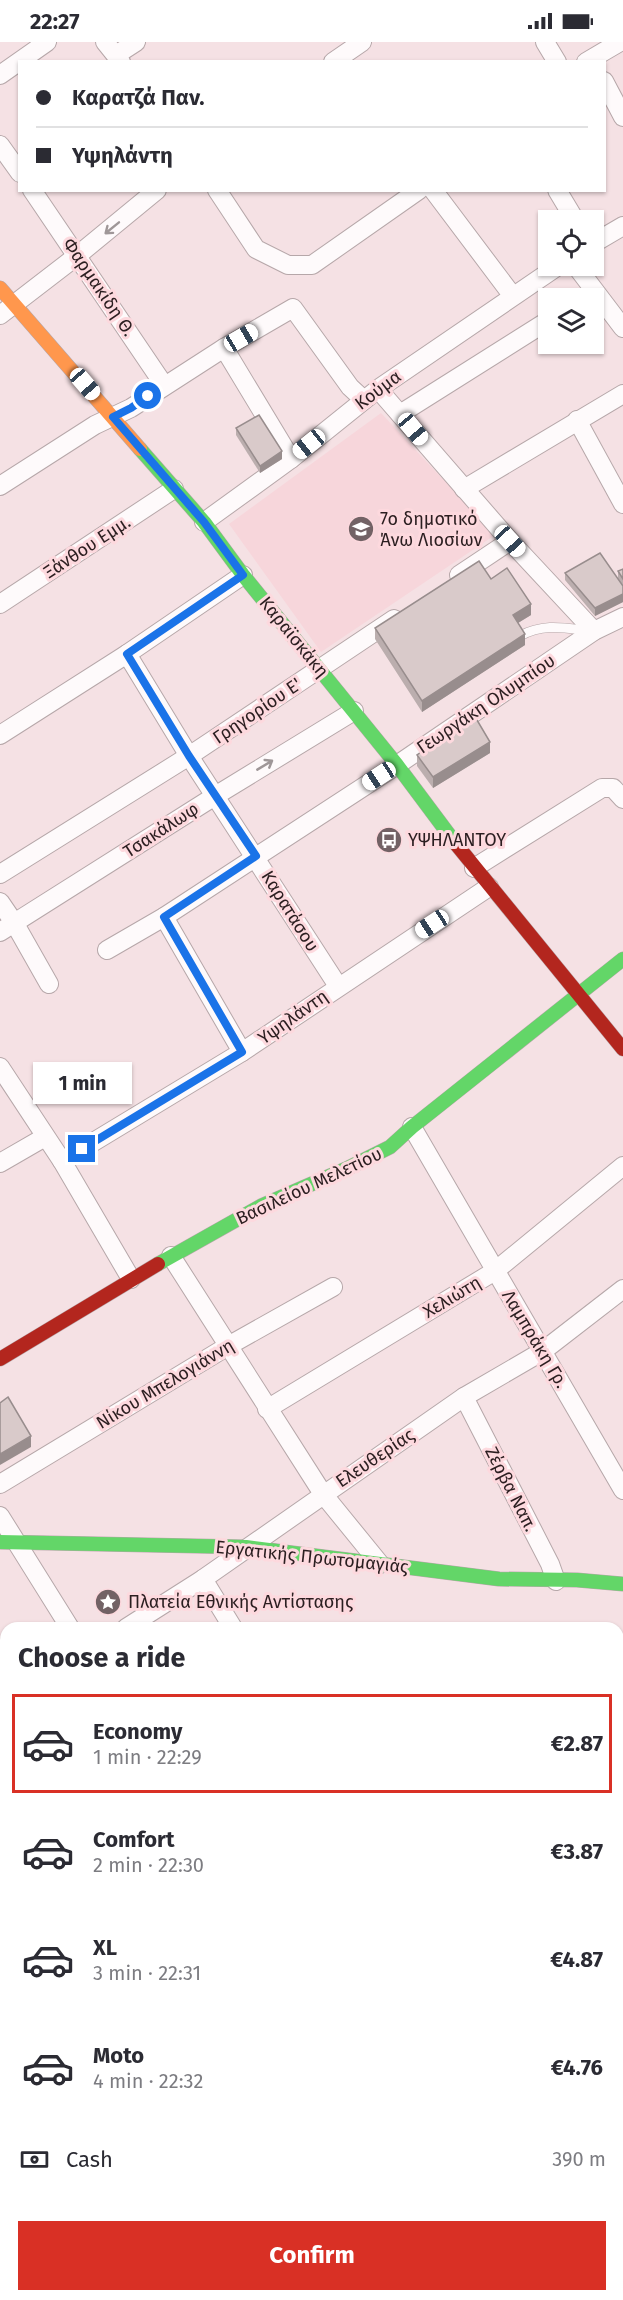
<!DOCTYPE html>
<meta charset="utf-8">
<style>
:root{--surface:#fff;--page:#f2f2f3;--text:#2b2b33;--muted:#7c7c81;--line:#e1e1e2;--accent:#d93025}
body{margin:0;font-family:"Fira Sans",sans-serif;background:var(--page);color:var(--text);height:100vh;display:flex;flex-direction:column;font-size:22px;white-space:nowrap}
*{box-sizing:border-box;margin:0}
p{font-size:20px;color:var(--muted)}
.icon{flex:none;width:33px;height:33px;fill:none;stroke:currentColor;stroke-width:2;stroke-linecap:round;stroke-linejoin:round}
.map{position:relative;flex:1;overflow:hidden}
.details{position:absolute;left:0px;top:1580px;width:624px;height:680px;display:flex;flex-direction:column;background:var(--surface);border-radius:18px 18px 0 0;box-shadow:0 2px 4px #0004}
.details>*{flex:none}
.guide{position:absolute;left:18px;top:18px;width:588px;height:132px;border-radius:0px;box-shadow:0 2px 4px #0004;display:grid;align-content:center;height:132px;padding:0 18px;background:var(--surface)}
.fabs{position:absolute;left:538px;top:168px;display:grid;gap:12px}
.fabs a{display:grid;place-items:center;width:66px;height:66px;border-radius:0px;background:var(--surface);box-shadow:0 2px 4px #0004;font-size:30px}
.end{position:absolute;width:27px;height:27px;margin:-14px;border:8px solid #1a73e8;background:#fff;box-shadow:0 0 0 3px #fff}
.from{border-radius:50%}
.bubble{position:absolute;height:42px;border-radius:0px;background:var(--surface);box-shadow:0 2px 4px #0004;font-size:20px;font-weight:700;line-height:42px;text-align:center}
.car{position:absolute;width:18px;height:36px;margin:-18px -9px;border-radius:8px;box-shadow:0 0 4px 2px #0007;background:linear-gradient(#fff 24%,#345 0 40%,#fff 0 76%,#345 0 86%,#fff 0)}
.guide b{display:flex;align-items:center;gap:21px;height:57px;font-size:22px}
.guide b+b{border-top:2px solid var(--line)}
.guide i{width:15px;height:15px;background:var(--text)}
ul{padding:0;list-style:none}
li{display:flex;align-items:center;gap:18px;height:99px;margin:0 12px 9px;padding:0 6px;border:3px solid transparent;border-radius:0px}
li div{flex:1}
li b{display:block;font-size:22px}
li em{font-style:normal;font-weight:700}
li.current{border-color:var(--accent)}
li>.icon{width:54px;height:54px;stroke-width:1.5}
h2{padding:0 18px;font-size:27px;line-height:72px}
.pay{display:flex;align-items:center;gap:15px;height:66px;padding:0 18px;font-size:22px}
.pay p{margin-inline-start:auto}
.primary-button{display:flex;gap:12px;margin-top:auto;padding:12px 18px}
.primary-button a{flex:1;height:69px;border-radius:0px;background:var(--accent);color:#fff;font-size:24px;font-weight:700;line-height:69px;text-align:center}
.status{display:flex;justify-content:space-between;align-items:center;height:42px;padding:0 30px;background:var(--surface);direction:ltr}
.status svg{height:16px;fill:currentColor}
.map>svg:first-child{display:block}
.built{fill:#f7d6db}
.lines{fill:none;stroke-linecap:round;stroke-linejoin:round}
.lane-casing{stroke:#b6a7a9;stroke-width:10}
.street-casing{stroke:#b6a7a9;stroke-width:20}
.fast-casing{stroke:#b6a7a9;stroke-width:15}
.slow-casing{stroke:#b6a7a9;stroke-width:15}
.jam-casing{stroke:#b6a7a9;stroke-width:15}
.lane{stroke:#fefafb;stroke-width:9}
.street{stroke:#fefafb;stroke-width:18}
.fast{stroke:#63d668;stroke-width:14}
.slow{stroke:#ff974d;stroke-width:14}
.jam{stroke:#b3261e;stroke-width:14}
.wall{fill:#bbaeae}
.shaded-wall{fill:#988d8d}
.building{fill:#d9caca;stroke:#988d8d;stroke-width:1.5}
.oneway{stroke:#9f9798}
.route{stroke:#1a73e8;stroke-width:8}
.labels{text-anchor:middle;stroke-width:6;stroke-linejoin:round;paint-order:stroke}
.street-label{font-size:18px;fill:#2b1e20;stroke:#fdd9de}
.poi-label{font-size:18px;fill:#2b1e20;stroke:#fdd9de;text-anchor:start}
</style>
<div class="status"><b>22:27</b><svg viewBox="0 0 49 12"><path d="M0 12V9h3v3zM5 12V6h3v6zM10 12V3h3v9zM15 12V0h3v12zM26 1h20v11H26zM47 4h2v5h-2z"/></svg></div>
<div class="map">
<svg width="623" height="2258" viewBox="0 0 623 2258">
<rect width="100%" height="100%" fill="#f5e1e4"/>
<polygon class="built" points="381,371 495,493 321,610 229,482"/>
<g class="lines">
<g class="lane-casing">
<g id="lane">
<path d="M520 594C544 581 564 586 590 589"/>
<polyline points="117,2258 126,2253"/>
</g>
</g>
<g class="street-casing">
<g id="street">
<polyline points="105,0 121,20"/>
<polyline points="545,0 557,20"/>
<polyline points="116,13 136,0"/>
<polyline points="333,20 362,0"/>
<polyline points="586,20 620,0"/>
<polyline points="0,33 47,0"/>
<polyline points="604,39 623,75"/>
<polyline points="0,103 20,131"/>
<polyline points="32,148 164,343"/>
<polyline points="217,148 256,207 288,223 312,223 419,148"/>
<polyline points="433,148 512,253"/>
<polyline points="557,148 575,178"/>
<polyline points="594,201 623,184"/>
<polyline points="576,224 623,286"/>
<polyline points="0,273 78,213 157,148"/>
<polyline points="224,306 291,417"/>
<polyline points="378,347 510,499 594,589"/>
<polyline points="400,372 549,278"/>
<polyline points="577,378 623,462"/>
<polyline points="0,444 95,383 131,366 224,306 293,266 350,345 364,358"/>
<polyline points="464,447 623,352"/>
<polyline points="204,480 291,417 378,347 558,224"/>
<polyline points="459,533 510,499"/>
<polyline points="0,562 174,447"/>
<polyline points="127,612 189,714 338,944"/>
<polyline points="0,693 127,612 243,533"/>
<polyline points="474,826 602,746 613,746 623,757"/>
<polyline points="0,832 189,714 394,577"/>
<polyline points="0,860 15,882 49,942"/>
<polyline points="164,875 242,1010"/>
<polyline points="0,890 215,754 354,669"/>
<polyline points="107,908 164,875 397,723 594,589 623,575"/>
<polyline points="0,1025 62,1119 131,1237"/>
<polyline points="412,1085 623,1448"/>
<polyline points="62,1119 242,1010 489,845"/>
<polyline points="0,1121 45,1095"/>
<polyline points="171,1214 323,1452 380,1522"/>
<polyline points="464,1355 550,1522 556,1539"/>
<polyline points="267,1367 495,1229 623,1124"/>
<polyline points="0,1442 228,1304 333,1245"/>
<polyline points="0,1474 70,1586"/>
<polyline points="203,1537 233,1586"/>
<polyline points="126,1586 203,1537 464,1355 543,1309 623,1247"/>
<polyline points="0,1670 6,1666"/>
<polyline points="618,1676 623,1674"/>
<polyline points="0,1816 6,1812"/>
<polyline points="618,1818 623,1819"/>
<polyline points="618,1996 623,1997"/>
<polyline points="618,2135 623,2133"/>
<polyline points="0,2187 6,2184"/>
<polyline points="618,2200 623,2201"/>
<polyline points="338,2258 349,2253"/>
</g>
</g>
<g class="fast-casing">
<g id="fast">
<polyline points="140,407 204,480 243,533 397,723 456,802"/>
<polyline points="158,1222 261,1164 346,1127 390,1105 412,1085 623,917"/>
<polyline points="0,1500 246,1505 499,1537 577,1538 623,1542"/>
<polyline points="0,1962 6,1969"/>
<polyline points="0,2021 6,2018"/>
</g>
</g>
<g class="slow-casing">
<g id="slow">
<polyline points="0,246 140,407"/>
<polyline points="233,2253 237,2258"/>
</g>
</g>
<g class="jam-casing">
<g id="jam">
<polyline points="456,802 623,1007"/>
<polyline points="0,1317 158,1222"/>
</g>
</g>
<use href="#lane" class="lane"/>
<use href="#street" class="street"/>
<use href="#fast" class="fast"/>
<use href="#slow" class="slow"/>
<use href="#jam" class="jam"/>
</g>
<g class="wall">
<polygon points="236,386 282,417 260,431 236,393"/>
<polygon points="623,527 623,560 595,574 565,538 565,531 618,537 618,529"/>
<polygon points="491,537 531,573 518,581 525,603 422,670 375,597 375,586"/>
<polygon points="490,711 433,746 417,724 417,713"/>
</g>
<g class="shaded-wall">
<polygon points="282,409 282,417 260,431 260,424"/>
<polygon points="623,552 623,560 595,574 595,566"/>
<polygon points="531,562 531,573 513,584 513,573"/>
<polygon points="525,592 525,603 422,670 422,659"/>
<polygon points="490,700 490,711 433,746 433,735"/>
<polygon points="31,1394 31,1405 0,1423 0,1412"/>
</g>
<g class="building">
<polygon points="259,373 282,409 260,424 236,386"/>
<polygon points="600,511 623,544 623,552 595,566 565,531"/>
<polygon points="479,519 491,537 507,526 531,562 513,573 525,592 422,659 375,586"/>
<polygon points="623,527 623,537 618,529"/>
<polygon points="474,673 490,700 433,735 417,713"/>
<polygon points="8,1355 31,1394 0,1412 0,1361"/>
</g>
<defs><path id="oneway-shaft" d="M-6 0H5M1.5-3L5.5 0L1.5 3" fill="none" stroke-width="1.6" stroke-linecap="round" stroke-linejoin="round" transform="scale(1.5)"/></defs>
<g class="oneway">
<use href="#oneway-shaft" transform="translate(112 186) rotate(141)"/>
<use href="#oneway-shaft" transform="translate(265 723) rotate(-31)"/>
</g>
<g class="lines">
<polyline class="route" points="82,1107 242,1010 164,875 256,814 189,714 127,612 243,533 204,480 113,375 131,366 148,354"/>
</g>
<defs>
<g id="school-disc" transform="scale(1.35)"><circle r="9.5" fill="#726265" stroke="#fdd9de"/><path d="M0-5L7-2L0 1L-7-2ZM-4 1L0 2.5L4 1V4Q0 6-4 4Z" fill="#fff"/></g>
<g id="bus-disc" transform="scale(1.35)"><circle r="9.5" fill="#726265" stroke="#fdd9de"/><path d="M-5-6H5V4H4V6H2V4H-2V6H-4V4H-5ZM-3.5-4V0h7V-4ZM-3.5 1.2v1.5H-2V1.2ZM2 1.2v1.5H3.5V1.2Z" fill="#fff"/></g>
<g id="sight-disc" transform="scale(1.35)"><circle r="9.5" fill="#726265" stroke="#fdd9de"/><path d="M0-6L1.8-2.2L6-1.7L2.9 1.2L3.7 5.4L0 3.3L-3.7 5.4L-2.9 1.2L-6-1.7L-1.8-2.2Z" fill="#fff"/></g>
</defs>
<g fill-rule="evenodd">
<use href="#school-disc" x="361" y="487"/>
<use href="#bus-disc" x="389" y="798"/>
<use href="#sight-disc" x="108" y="1560"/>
</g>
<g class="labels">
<g class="street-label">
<text transform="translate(99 245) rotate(56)" y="6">Φαρμακίδη Θ.</text>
<text transform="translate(378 348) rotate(-37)" y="6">Κούμα</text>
<text transform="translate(87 505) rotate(-33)" y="6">Ξάνθου Εμμ.</text>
<text transform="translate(294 595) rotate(51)" y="6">Καραϊσκάκη</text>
<text transform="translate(486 662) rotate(-34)" y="6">Γεωργάκη Ολυμπίου</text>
<text transform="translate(257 669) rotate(-34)" y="6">Γρηγορίου Ε'</text>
<text transform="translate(161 788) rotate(-33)" y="6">Τσακάλωφ</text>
<text transform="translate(290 869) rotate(58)" y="6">Καρατάσου</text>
<text transform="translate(293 975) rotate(-35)" y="6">Υψηλάντη</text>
<text transform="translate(309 1144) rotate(-25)" y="6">Βασιλείου Μελετίου</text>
<text transform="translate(452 1255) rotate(-31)" y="6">Χελιώτη</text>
<text transform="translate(535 1297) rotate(59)" y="6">Λαμπράκη Γρ.</text>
<text transform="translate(165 1342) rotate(-31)" y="6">Νίκου Μπελογιάννη</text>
<text transform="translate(375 1416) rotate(-34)" y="6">Ελευθερίας</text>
<text transform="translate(511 1447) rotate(63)" y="6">Ζέρβα Ναπ.</text>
<text transform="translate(312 1515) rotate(6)" y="6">Εργατικής Πρωτομαγιάς</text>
</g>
<g class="poi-label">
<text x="380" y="483">7ο δημοτικό<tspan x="380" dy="21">Άνω Λιοσίων</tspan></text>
<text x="408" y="804">ΥΨΗΛΑΝΤΟΥ</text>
<text x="128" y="1566">Πλατεία Εθνικής Αντίστασης</text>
</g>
</g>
</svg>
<div class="fabs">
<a><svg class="icon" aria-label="locate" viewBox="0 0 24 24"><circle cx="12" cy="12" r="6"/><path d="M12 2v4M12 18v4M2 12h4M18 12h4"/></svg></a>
<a><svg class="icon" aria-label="layers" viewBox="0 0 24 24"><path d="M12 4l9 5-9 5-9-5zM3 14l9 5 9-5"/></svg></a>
</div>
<i class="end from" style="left:148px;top:354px"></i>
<i class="end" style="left:82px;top:1107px"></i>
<div class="bubble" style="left:33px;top:1020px;width:99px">1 min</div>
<i class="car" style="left:241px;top:296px;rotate:60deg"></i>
<i class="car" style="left:85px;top:342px;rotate:139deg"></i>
<i class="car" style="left:413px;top:387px;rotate:140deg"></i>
<i class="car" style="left:309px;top:402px;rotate:231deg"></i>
<i class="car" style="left:510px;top:499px;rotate:137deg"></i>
<i class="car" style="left:379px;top:734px;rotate:237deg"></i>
<i class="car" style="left:432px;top:882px;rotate:237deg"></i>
<div class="guide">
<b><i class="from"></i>Καρατζά Παν.</b>
<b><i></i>Υψηλάντη</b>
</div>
<section class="details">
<h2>Choose a ride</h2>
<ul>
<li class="current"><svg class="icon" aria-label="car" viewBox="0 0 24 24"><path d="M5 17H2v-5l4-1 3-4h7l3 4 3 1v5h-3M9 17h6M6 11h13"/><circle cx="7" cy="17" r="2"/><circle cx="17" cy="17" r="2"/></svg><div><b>Economy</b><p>1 min · 22:29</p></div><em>€2.87</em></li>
<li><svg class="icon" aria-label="car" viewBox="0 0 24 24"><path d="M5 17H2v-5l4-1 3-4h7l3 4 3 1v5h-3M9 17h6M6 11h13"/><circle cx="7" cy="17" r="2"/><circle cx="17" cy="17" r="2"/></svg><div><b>Comfort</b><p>2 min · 22:30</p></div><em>€3.87</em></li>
<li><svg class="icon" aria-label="car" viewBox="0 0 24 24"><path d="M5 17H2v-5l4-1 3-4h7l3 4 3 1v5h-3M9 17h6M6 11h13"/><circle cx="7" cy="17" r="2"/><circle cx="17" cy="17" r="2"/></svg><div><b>XL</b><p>3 min · 22:31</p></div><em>€4.87</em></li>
<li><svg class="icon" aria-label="car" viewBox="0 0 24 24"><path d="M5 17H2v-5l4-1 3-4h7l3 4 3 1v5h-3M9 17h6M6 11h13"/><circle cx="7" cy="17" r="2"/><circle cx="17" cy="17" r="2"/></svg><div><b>Moto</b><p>4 min · 22:32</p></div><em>€4.76</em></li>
</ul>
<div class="pay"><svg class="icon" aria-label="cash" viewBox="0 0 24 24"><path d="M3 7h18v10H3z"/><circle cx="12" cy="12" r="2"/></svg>Cash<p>390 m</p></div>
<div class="primary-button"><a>Confirm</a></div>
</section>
</div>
